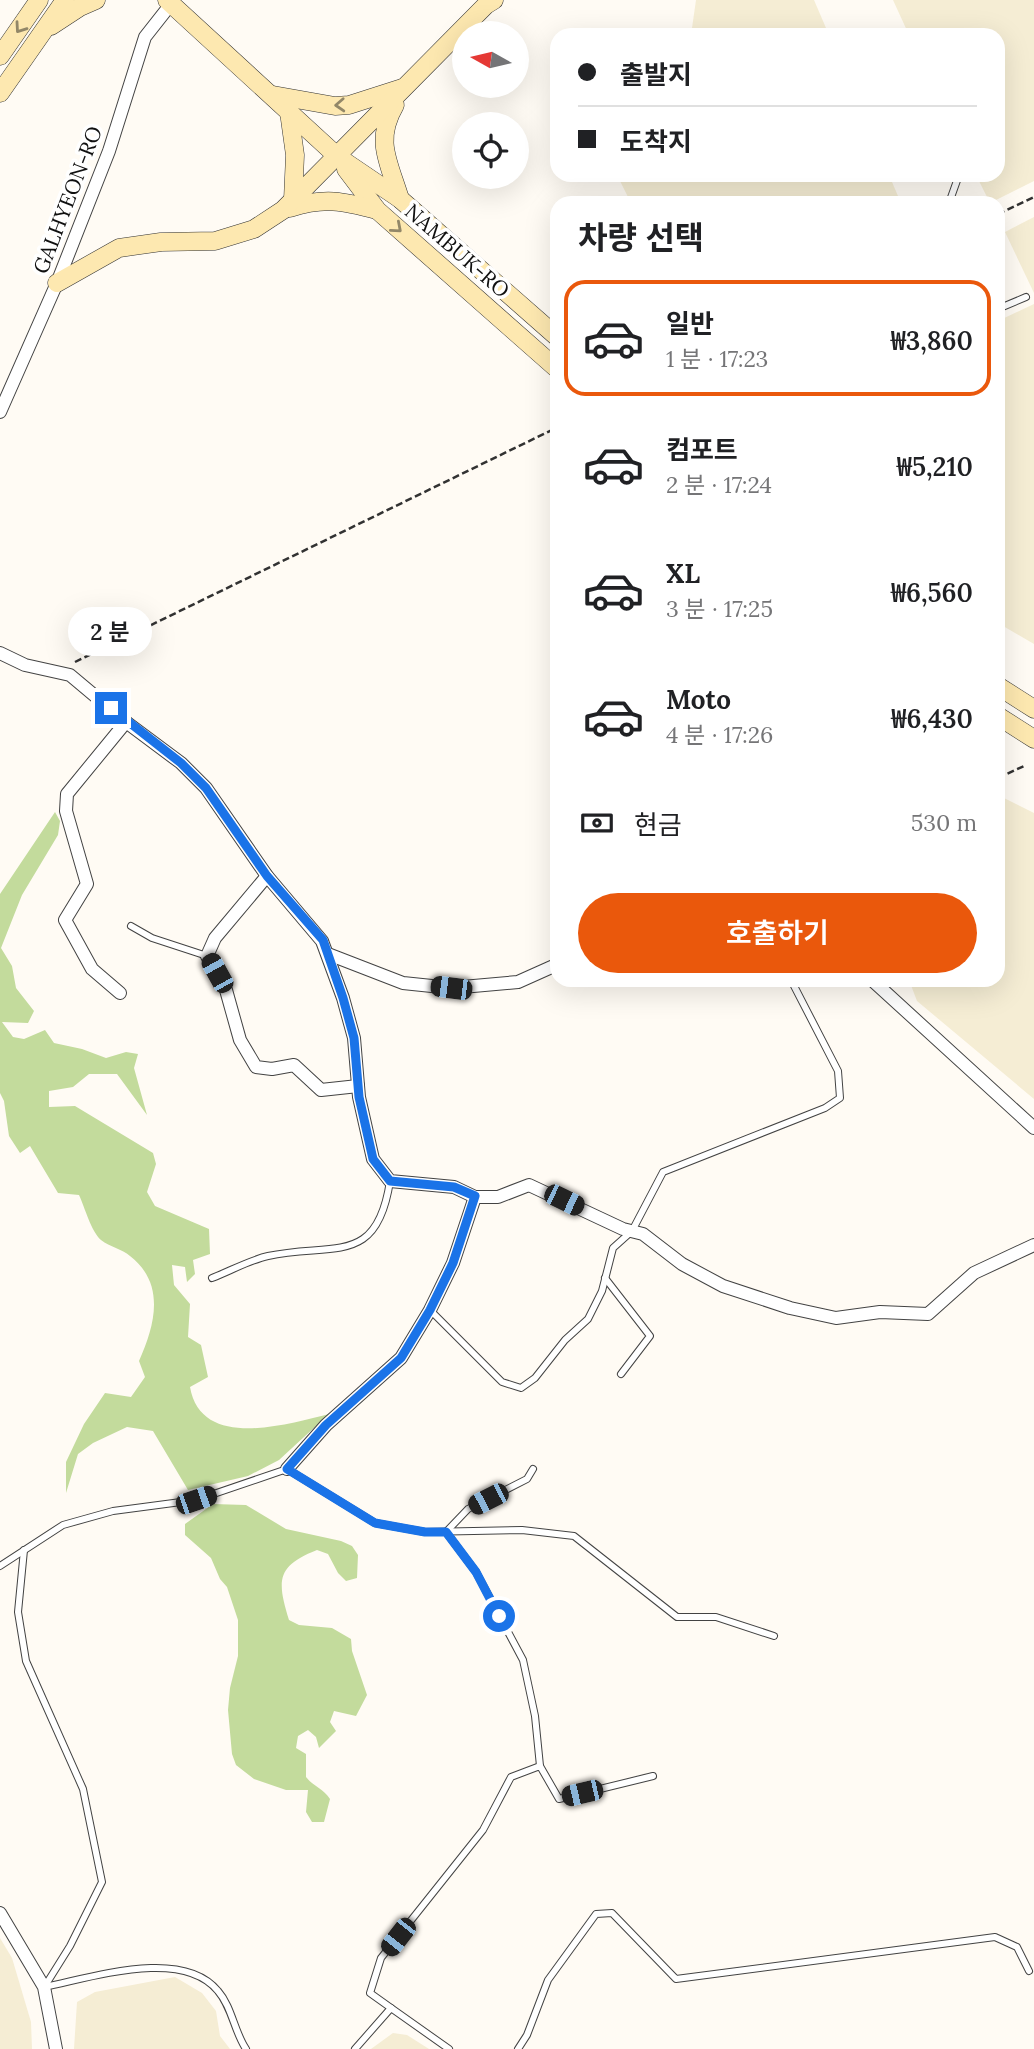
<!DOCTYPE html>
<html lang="ko">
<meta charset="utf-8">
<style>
:root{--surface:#fff;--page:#f2f2f2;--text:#202124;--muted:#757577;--line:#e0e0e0;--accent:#ea580c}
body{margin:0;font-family:Lora,"Noto Sans KR",serif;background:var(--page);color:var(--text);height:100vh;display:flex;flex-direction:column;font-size:26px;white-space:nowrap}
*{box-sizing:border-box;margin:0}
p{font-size:23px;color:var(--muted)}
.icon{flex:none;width:38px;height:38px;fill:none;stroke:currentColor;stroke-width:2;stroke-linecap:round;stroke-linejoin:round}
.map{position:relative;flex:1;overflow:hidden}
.sheet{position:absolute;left:550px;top:196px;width:455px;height:791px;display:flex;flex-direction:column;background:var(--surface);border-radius:21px;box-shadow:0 7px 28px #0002}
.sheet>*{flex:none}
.hud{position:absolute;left:550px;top:28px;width:455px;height:154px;border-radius:21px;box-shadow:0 7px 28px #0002;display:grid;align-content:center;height:154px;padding:0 28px;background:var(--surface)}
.needle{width:46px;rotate:278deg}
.tools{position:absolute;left:452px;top:21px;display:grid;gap:14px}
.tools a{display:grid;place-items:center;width:77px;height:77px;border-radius:50%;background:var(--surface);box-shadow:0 7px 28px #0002;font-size:35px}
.end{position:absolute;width:32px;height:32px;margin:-16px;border:9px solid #1a73e8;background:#fff;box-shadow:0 0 0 4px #fff}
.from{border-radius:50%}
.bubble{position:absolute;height:49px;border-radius:24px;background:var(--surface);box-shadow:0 7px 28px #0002;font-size:23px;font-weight:600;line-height:49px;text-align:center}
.car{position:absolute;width:21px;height:42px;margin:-21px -10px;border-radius:9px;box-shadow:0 0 5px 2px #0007;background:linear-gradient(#222 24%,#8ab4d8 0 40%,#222 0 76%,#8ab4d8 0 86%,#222 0)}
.hud b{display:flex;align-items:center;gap:24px;height:66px;font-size:26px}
.hud b+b{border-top:2px solid var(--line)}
.hud i{width:18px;height:18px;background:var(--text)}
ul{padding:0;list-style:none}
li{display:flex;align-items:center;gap:21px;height:116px;margin:0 14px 10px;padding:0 14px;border:4px solid transparent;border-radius:21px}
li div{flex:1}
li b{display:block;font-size:26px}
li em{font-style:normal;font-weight:600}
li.current{border-color:var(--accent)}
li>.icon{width:63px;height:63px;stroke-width:1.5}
h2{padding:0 28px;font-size:32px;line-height:84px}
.pay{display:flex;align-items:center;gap:18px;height:77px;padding:0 28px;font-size:26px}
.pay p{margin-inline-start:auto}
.primary-button{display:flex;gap:14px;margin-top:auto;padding:14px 28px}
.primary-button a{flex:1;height:80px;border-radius:42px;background:var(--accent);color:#fff;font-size:28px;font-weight:600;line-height:80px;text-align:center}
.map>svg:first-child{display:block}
.farmland{fill:#f5edd4}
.forest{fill:#c3db9c}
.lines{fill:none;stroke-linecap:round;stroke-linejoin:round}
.lane-casing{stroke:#434343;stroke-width:8}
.street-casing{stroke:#434343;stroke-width:14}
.secondary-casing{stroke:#323232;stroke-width:19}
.path{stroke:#323232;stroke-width:2.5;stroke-dasharray:7 3.5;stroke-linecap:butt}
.lane{stroke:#fff;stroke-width:6}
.street{stroke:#fff;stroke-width:12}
.secondary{stroke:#fde8b0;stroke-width:18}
.oneway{stroke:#928768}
.route{stroke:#1a73e8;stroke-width:9}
.labels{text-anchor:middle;stroke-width:7;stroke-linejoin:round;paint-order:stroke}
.street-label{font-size:21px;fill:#101010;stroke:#fff}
</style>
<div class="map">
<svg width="1034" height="2049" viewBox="0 0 1034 2049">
<rect width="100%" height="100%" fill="#fffbf4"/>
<g class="farmland">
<polygon points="696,0 814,0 829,35 691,35"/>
<polygon points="893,0 1034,0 1034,181 990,203 976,175 998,175 998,35 909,35"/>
<polygon points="617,175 889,175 901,203 631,203"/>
<polygon points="1034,217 1034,293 1005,232"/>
<polygon points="1034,304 1034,644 998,623 998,321"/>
<polygon points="998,795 1034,813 1034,1099 917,1001 909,980 998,980"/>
<polygon points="0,1938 12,1958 31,2022 32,2049 0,2049"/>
<polygon points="175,1977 202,1993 216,2011 220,2036 230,2049 74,2049 77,2002 95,1992"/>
<polygon points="393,2033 407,2035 429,2049 371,2049"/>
</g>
<g class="forest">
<path d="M55 812 60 821 58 835 22 895 1 948 12 966 16 988 34 1011 28 1023 2 1022 13 1037 24 1039 45 1030 54 1043 82 1049 106 1058 126 1052 138 1054 134 1068 147 1115 117 1074H89L73 1087 49 1091V1107L75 1106 153 1153 156 1164 147 1192 155 1206 209 1229 210 1254 193 1260 195 1274 187 1282 185 1267 172 1265 174 1285 190 1304 188 1337 201 1345 208 1377 190 1387C201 1451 288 1424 329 1414L279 1460 248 1476 188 1490 153 1431 127 1427 93 1443 78 1454 66 1493V1462L84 1424 105 1393 131 1397 145 1377 139 1361C155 1325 166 1284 130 1256 122 1249 110 1247 101 1240 91 1231 85 1208 79 1195L58 1193 30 1146 20 1153 9 1136 4 1101 0 1093V894Z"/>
<path d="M213 1504 246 1505 286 1529 341 1541 352 1546 358 1555 357 1578 346 1581 338 1573 328 1554 317 1550C276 1566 277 1581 289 1620L299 1625 332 1628 351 1639 352 1651 367 1695 356 1716 334 1711 330 1722 336 1731 319 1748 316 1737 308 1730 298 1736 296 1748 306 1754V1777C314 1787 324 1789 330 1799L324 1822H312L306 1812 308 1790H286L254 1779 236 1765 232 1754 228 1710 230 1688 238 1656V1620L227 1587 220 1579 211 1558 185 1535V1524Z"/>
</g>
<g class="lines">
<g class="lane-casing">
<g id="lane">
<polyline points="949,203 959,175"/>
<polyline points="998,303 1000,308 1026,297"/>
<polyline points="131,926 152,938 207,956"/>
<path d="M212 1278C230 1271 250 1260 268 1256 334 1242 377 1267 390 1181"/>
<polyline points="605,1278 650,1336 621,1374"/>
<polyline points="430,1310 502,1382 521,1388 535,1378 565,1340 588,1319 602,1291 613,1248 632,1231 663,1172 825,1108 840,1098 838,1071 791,980"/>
<polyline points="533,1469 527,1479 468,1509 446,1532 476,1572 523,1660 535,1716 540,1766"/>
<polyline points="24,1550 18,1612 26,1661 83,1789 102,1882 70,1946 45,1986"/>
<polyline points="0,1566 63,1525 113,1511 196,1500 287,1469 375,1523 425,1532 522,1530 574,1536 677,1617 716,1617 774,1636"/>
<path d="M44 1987C91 1978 182 1947 218 1991 232 2007 234 2031 246 2049"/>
<polyline points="391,2008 370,1993 381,1958 483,1830 511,1777 540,1766 559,1799 653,1776"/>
<polyline points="355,2049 391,2008 449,2049"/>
<polyline points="518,2049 527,2035 548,1980 596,1914 612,1913 676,1979 995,1937 1017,1947 1029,1971"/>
</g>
</g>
<g class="street-casing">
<g id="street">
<polyline points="0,412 57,283 109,151 145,37 171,4"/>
<polyline points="0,653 25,665 70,675 126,722 181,763 206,788 267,876 322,941 343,998 354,1038 359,1097 373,1159 390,1181 454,1187 475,1197 498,1197 529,1185 623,1229 643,1234 682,1264 723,1286 790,1308 836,1318 880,1312 928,1314 974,1273 1034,1245"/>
<polyline points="267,876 215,938 207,956 226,990 240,1040 256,1067 272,1069 294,1065 321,1090 358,1086"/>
<polyline points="328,954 403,983 451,988 518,982 556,965"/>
<polyline points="872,980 1034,1128"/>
<polyline points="120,993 92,969 65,920 87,884 66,811 67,794 126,722"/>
<polyline points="287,1469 326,1425 401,1358 430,1310 453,1263 475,1197"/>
<polyline points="0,1913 44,1987 56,2049"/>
</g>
</g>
<g class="secondary-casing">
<g id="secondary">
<polyline points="167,0 338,157 400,199 556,336"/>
<polyline points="51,26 80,7 96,0"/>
<polyline points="0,56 39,0"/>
<polyline points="0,93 65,0"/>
<polyline points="273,95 335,106 349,105 402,88"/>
<path d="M395 105C374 141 389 162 400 199"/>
<polyline points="289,112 295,155 293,200"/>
<polyline points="346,169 377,210 556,368"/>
<path d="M290 208C324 197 343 201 377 210"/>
<polyline points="57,283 119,248 161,242 215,241 254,229 283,210 486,5 494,0"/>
<polyline points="998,686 1034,709"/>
<polyline points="998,716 1034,739"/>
</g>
</g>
<g class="path">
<polyline points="998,214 1034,197"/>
<polyline points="75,662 556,428"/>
<polyline points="998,778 1024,766"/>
</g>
<use href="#lane" class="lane"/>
<use href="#street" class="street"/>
<use href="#secondary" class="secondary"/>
</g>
<defs><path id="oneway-chevron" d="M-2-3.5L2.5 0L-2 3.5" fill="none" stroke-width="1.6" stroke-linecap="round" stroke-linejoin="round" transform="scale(1.75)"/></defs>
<g class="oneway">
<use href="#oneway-chevron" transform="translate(20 28) rotate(125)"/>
<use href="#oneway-chevron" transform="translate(340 105) rotate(177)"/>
<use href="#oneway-chevron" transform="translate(397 228) rotate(41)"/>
</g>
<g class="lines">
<polyline class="route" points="111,708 181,763 206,788 267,876 323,940 343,998 354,1038 359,1097 373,1159 390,1181 454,1187 475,1196 453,1263 430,1310 401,1358 326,1425 287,1469 375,1523 425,1532 446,1532 476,1572 499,1616"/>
</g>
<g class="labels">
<g class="street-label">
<text transform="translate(68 200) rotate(-69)" y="7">GALHYEON-RO</text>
<text transform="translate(457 251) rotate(41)" y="7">NAMBUK-RO</text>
</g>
</g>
</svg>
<div class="tools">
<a><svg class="needle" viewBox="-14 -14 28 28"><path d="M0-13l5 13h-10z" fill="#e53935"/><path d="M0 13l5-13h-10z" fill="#757577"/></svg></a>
<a><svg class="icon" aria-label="locate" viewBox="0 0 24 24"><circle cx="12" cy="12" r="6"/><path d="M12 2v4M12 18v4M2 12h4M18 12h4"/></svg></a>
</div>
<i class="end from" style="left:499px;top:1616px"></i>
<i class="end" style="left:111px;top:708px"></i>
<div class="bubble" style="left:68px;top:607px;width:84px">2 분</div>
<i class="car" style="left:217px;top:973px;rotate:331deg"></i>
<i class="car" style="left:451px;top:988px;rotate:277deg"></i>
<i class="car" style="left:564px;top:1200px;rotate:116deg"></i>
<i class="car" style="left:488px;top:1499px;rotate:243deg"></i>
<i class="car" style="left:196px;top:1500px;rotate:71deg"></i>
<i class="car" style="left:582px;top:1793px;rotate:257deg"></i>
<i class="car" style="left:398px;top:1937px;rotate:218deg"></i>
<div class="hud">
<b><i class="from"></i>출발지</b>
<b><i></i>도착지</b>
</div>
<section class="sheet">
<h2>차량 선택</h2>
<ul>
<li class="current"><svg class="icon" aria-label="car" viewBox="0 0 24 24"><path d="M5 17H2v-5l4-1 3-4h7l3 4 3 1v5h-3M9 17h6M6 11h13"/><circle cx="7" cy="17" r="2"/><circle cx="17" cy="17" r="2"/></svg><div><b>일반</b><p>1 분 · 17:23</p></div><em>₩3,860</em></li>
<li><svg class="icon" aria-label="car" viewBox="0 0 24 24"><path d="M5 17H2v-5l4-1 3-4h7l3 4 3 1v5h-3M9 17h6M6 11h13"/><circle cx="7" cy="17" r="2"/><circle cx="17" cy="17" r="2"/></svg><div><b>컴포트</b><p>2 분 · 17:24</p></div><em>₩5,210</em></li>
<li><svg class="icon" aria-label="car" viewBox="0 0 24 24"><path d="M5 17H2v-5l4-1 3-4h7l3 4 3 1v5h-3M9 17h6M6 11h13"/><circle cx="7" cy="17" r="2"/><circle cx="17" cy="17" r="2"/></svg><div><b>XL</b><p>3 분 · 17:25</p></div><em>₩6,560</em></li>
<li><svg class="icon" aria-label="car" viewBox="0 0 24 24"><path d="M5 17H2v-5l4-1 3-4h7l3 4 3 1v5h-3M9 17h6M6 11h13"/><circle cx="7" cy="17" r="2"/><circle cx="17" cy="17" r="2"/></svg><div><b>Moto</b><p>4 분 · 17:26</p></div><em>₩6,430</em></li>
</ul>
<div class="pay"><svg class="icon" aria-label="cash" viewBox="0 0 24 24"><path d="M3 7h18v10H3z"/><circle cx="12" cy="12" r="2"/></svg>현금<p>530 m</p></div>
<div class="primary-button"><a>호출하기</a></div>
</section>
</div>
